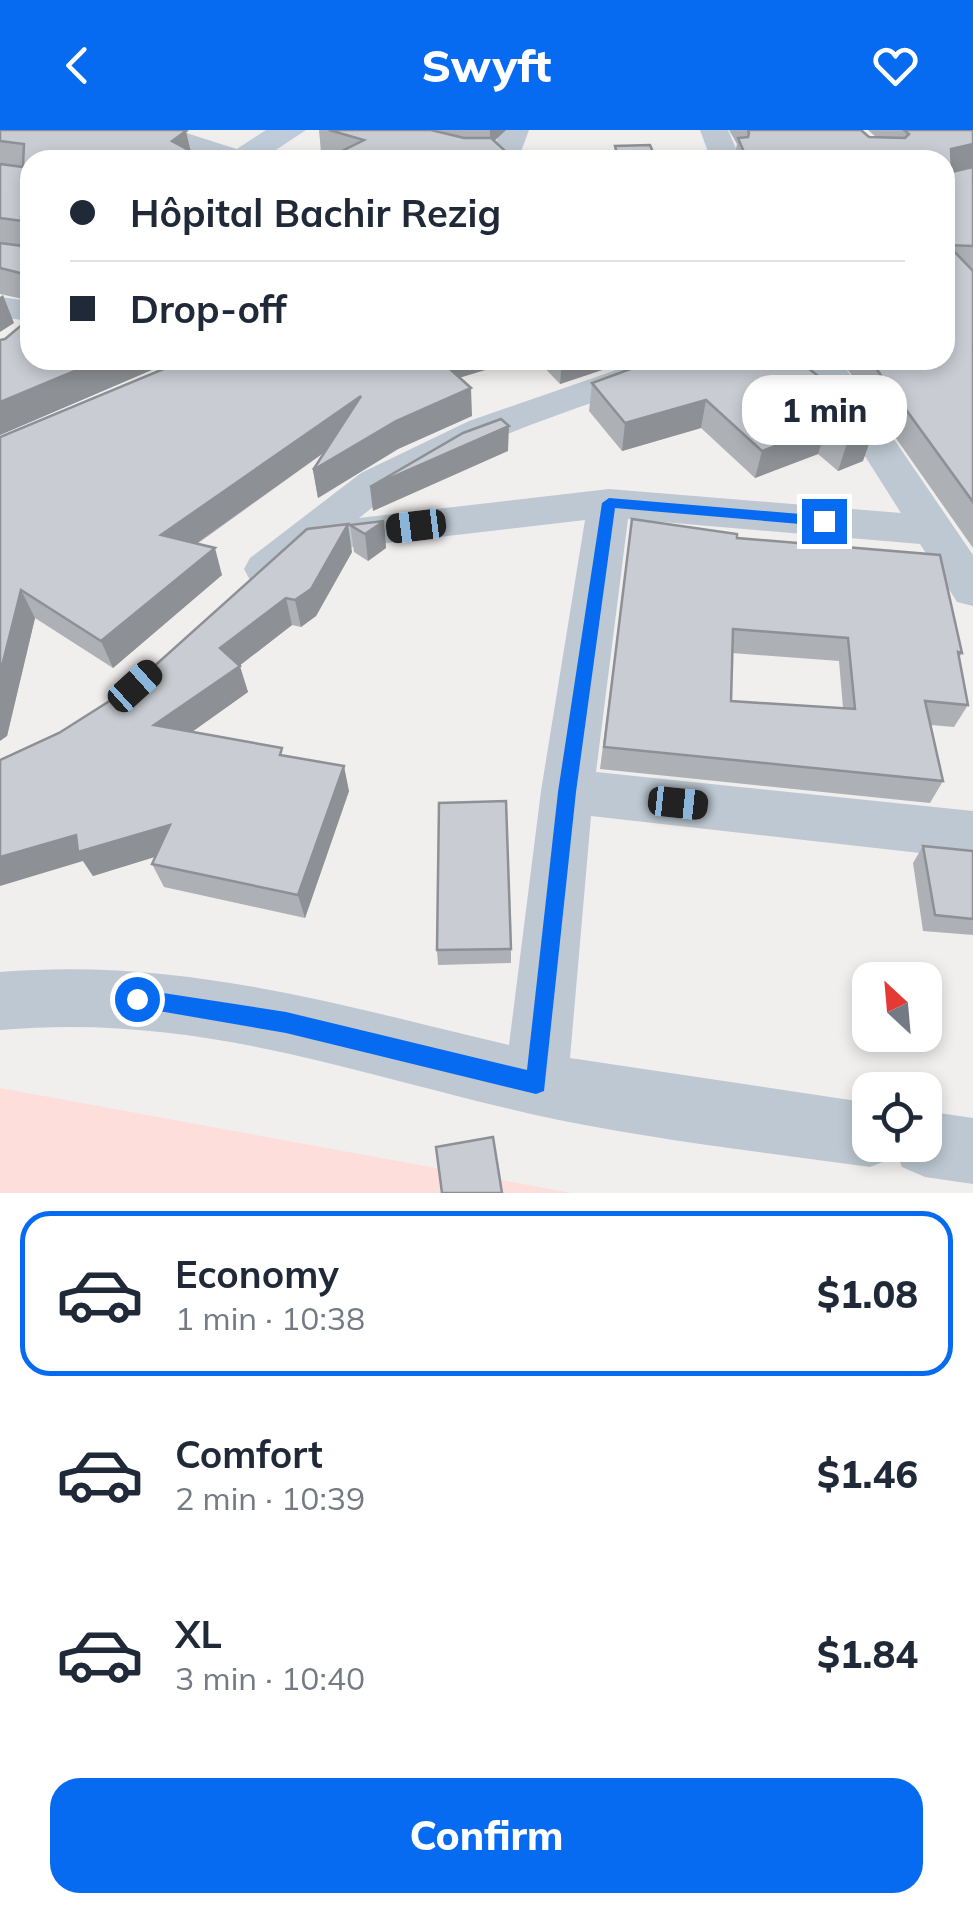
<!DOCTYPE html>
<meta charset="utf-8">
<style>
:root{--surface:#fff;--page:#f2f2f3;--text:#1f2937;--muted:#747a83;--line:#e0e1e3;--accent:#076bf1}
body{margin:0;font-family:Mulish,sans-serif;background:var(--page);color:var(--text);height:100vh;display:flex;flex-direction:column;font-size:38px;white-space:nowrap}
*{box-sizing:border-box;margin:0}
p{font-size:32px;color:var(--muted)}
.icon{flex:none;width:55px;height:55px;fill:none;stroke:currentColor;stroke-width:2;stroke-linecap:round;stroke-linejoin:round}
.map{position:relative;height:1063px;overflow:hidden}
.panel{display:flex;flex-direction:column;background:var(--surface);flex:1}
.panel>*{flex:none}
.top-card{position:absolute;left:20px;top:20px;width:935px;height:220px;border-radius:30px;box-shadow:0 5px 15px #0003;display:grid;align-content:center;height:220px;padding:0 50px;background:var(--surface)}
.needle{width:65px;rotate:334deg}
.tools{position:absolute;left:852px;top:832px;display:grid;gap:20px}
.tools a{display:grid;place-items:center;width:90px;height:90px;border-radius:20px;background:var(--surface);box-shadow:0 5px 15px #0003;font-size:50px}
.end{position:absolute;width:45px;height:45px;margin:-22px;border:12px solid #076bf1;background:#fff;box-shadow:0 0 0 5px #fff}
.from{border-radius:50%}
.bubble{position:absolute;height:70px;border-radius:30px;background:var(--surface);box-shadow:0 5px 15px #0003;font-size:32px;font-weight:800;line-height:70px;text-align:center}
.car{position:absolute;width:30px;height:60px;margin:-30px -15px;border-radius:12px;box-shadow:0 0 8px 2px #0007;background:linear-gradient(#222 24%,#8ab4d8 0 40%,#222 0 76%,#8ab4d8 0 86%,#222 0)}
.top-card b{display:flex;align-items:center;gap:35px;height:95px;font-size:38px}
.top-card b+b{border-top:2px solid var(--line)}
.top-card i{width:25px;height:25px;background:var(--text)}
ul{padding:18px 0 0;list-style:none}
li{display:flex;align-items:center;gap:30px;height:165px;margin:0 20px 15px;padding:0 30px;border:5px solid transparent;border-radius:30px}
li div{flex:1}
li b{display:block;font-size:38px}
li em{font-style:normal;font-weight:800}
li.selected{border-color:var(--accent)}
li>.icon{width:90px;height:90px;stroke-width:1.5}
.cta{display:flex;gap:20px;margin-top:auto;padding:20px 50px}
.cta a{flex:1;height:115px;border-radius:30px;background:var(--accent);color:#fff;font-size:40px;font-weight:800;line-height:115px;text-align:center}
header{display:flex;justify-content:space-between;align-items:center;height:130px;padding:0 50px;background:var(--accent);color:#fff;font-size:45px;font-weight:800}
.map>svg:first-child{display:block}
.medical{fill:#fddedb}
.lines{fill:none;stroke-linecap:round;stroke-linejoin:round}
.street{fill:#bdc8d2;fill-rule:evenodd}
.secondary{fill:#becbd9;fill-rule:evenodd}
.wall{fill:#adb0b5;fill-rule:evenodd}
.shaded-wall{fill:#8d9094}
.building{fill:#c9cdd3;stroke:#8d9094;stroke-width:2.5;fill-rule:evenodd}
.route{fill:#076bf1}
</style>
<header><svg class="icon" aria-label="back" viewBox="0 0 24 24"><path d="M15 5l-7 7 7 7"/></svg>Swyft<svg class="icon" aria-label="heart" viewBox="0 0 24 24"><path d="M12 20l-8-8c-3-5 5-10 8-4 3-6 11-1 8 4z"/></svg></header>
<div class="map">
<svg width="973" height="1063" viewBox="0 0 973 1063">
<rect width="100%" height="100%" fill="#f1eeee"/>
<polygon class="medical" points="0,958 572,1063 0,1063"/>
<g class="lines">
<g class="street">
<polygon points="135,0 177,0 249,23 254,29 213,30 139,6"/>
<polygon points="501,0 529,0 518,30 488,30"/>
<polygon points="700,0 728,0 741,30 711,30"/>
<polygon points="0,167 30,171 30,191 0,187"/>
<path d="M645 230H698L693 238C580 279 453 311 359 388L609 359 901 383 804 230H840L973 425V476L957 472 920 414 628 389 596 642 973 681V729L591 686 570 928 870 973V1015H925V981L973 988V1054L925 1047 902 1037 896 1022 893 1028 870 1037C757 1021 643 1009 531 984 345 941 196 883 0 900V842C180 827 336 874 509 915L541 661 585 390 318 421 282 450 266 455 250 450 244 439 250 428 361 343 469 291Z"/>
</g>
<polygon class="secondary" points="266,0 306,0 261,30 220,30"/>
</g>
<g class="wall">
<polygon points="0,0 190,21 30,230 175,230 0,305 0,210 5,209 23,194 23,169 0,164"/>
<polygon points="319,0 506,0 494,11 332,26 321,22"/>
<polygon points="729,0 861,0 869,7 876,7 868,0 973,0 973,418 841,230 945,230 945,30 613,30 615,16 655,27 735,23 737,14"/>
<polygon points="185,230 518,230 459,248 472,286 398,319 318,368 313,340 325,322 197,414 222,445 113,538 35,488 7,606 0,307"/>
<polygon points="537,230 632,230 560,254"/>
<polygon points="798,230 863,331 838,341 818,324 755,348 701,298 622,321 589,281 592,253"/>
<path d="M632 389 737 408 962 523 959 528 968 575 954 597 931 595 943 651 930 673 600 639ZM732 523 839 531 843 578 731 571Z"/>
<polygon points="384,391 386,418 368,431 354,422 350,395"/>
<polygon points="352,422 316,486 301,497 292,495 239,536 248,562 192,602 284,626 349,661 305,788 164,757 152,734 156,726 93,746 83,731 59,603"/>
<polygon points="923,716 973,721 973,805 923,801 913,733"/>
<polygon points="511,819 511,833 438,835 437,820"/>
</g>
<g class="shaded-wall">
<polygon points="490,0 506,0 490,15"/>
<polygon points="186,1 192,27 172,11"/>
<polygon points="973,14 973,38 945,44 951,19"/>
<polygon points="3,165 14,193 0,202 0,167"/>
<polygon points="101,230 175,230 0,305 0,272"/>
<polygon points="437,230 518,230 438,254"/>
<polygon points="562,230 632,230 560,254"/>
<polygon points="471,258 472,286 398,319 318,368 313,340 396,291"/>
<polygon points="361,266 364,294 170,432 161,405"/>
<polygon points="706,270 701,298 622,321 625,293"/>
<polygon points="509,296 508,321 373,381 370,357"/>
<polygon points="827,296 818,324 755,348 762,321"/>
<polygon points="873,303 863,331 838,341 847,313"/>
<polygon points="384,391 386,418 368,431 365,404"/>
<polygon points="348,394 352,422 316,486 301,497 295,470"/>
<polygon points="215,418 222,445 113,538 101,511"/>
<polygon points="21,460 35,488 7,606 0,611 0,544"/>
<polygon points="286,468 292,495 230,543 240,536 248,562 165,621 154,595 220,518"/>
<polygon points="344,636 349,661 305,788 298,765"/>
<polygon points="170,695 181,719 93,746 83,731 0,756 0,727 76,705"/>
</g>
<g class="building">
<polygon points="0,0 182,0 186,1 172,11 207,30 30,30 30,230 101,230 0,272 0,210 5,209 23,194 24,144 0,138 0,113 23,116 23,91 0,88 0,34 23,37 24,14 0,11"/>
<polygon points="329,0 431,0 464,8 491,8 515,30 324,30 364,10"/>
<polygon points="748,0 861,0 869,7 905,8 909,4 904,0 973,0 973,14 951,19 952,42 973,37 973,116 948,115 973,141 973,372 870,230 945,230 945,30 619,30 615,16 650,15 655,27 744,22 738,8 748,7 749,3"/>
<polygon points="185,230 440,230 471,258 396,291 313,340 361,266 161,405 215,418 101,511 21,460 0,544 0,307"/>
<polygon points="655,230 798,230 856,276 873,303 847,313 827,296 762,321 706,270 625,293 592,253"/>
<polygon points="501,289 509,296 370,357 463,303"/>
<path d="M632 389 737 404V408L940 425 962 523 958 522 968 575 925 571 943 651 604 617ZM733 499 848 508 855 579 731 571Z"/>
<polygon points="384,391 365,404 350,395"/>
<polygon points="348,394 311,459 295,470 286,468 220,518 240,536 154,595 282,618 280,625 344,636 298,765 152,734 170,695 78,722 76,705 0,727 0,630 59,603 130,558 307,399"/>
<polygon points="506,671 511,819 437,820 439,673"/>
<polygon points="923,716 973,721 973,789 935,785"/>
<polygon points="493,1007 502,1063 442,1063 436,1017"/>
</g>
<polygon class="route" points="609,368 824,386 831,391 824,396 615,378 576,662 544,961 536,964 286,903 130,876 130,862 137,859 286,882 527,940 558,662 602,373"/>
</svg>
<div class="tools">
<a><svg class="needle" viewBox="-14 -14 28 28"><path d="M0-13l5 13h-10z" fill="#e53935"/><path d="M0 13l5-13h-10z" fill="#747a83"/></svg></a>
<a><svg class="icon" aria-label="locate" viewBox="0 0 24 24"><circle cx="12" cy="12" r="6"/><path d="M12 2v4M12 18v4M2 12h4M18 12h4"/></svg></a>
</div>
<i class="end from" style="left:137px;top:869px"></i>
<i class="end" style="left:824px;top:391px"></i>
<div class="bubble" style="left:742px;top:245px;width:165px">1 min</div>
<i class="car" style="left:416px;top:396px;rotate:263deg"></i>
<i class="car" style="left:135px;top:556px;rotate:48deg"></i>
<i class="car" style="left:678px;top:673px;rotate:96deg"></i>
<div class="top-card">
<b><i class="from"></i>Hôpital Bachir Rezig</b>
<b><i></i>Drop-off</b>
</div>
</div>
<section class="panel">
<ul>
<li class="selected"><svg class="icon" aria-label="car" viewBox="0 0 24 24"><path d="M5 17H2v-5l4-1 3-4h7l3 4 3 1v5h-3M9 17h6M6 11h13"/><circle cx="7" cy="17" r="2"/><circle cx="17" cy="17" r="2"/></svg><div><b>Economy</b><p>1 min · 10:38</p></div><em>$1.08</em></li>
<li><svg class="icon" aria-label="car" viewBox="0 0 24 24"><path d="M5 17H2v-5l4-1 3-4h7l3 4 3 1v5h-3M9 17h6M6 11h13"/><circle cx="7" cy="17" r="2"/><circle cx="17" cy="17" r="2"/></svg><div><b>Comfort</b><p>2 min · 10:39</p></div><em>$1.46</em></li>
<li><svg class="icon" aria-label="car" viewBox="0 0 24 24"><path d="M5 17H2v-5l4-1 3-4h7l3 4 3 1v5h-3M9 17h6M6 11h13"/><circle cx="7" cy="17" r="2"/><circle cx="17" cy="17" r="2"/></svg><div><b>XL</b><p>3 min · 10:40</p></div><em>$1.84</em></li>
</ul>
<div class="cta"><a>Confirm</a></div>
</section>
